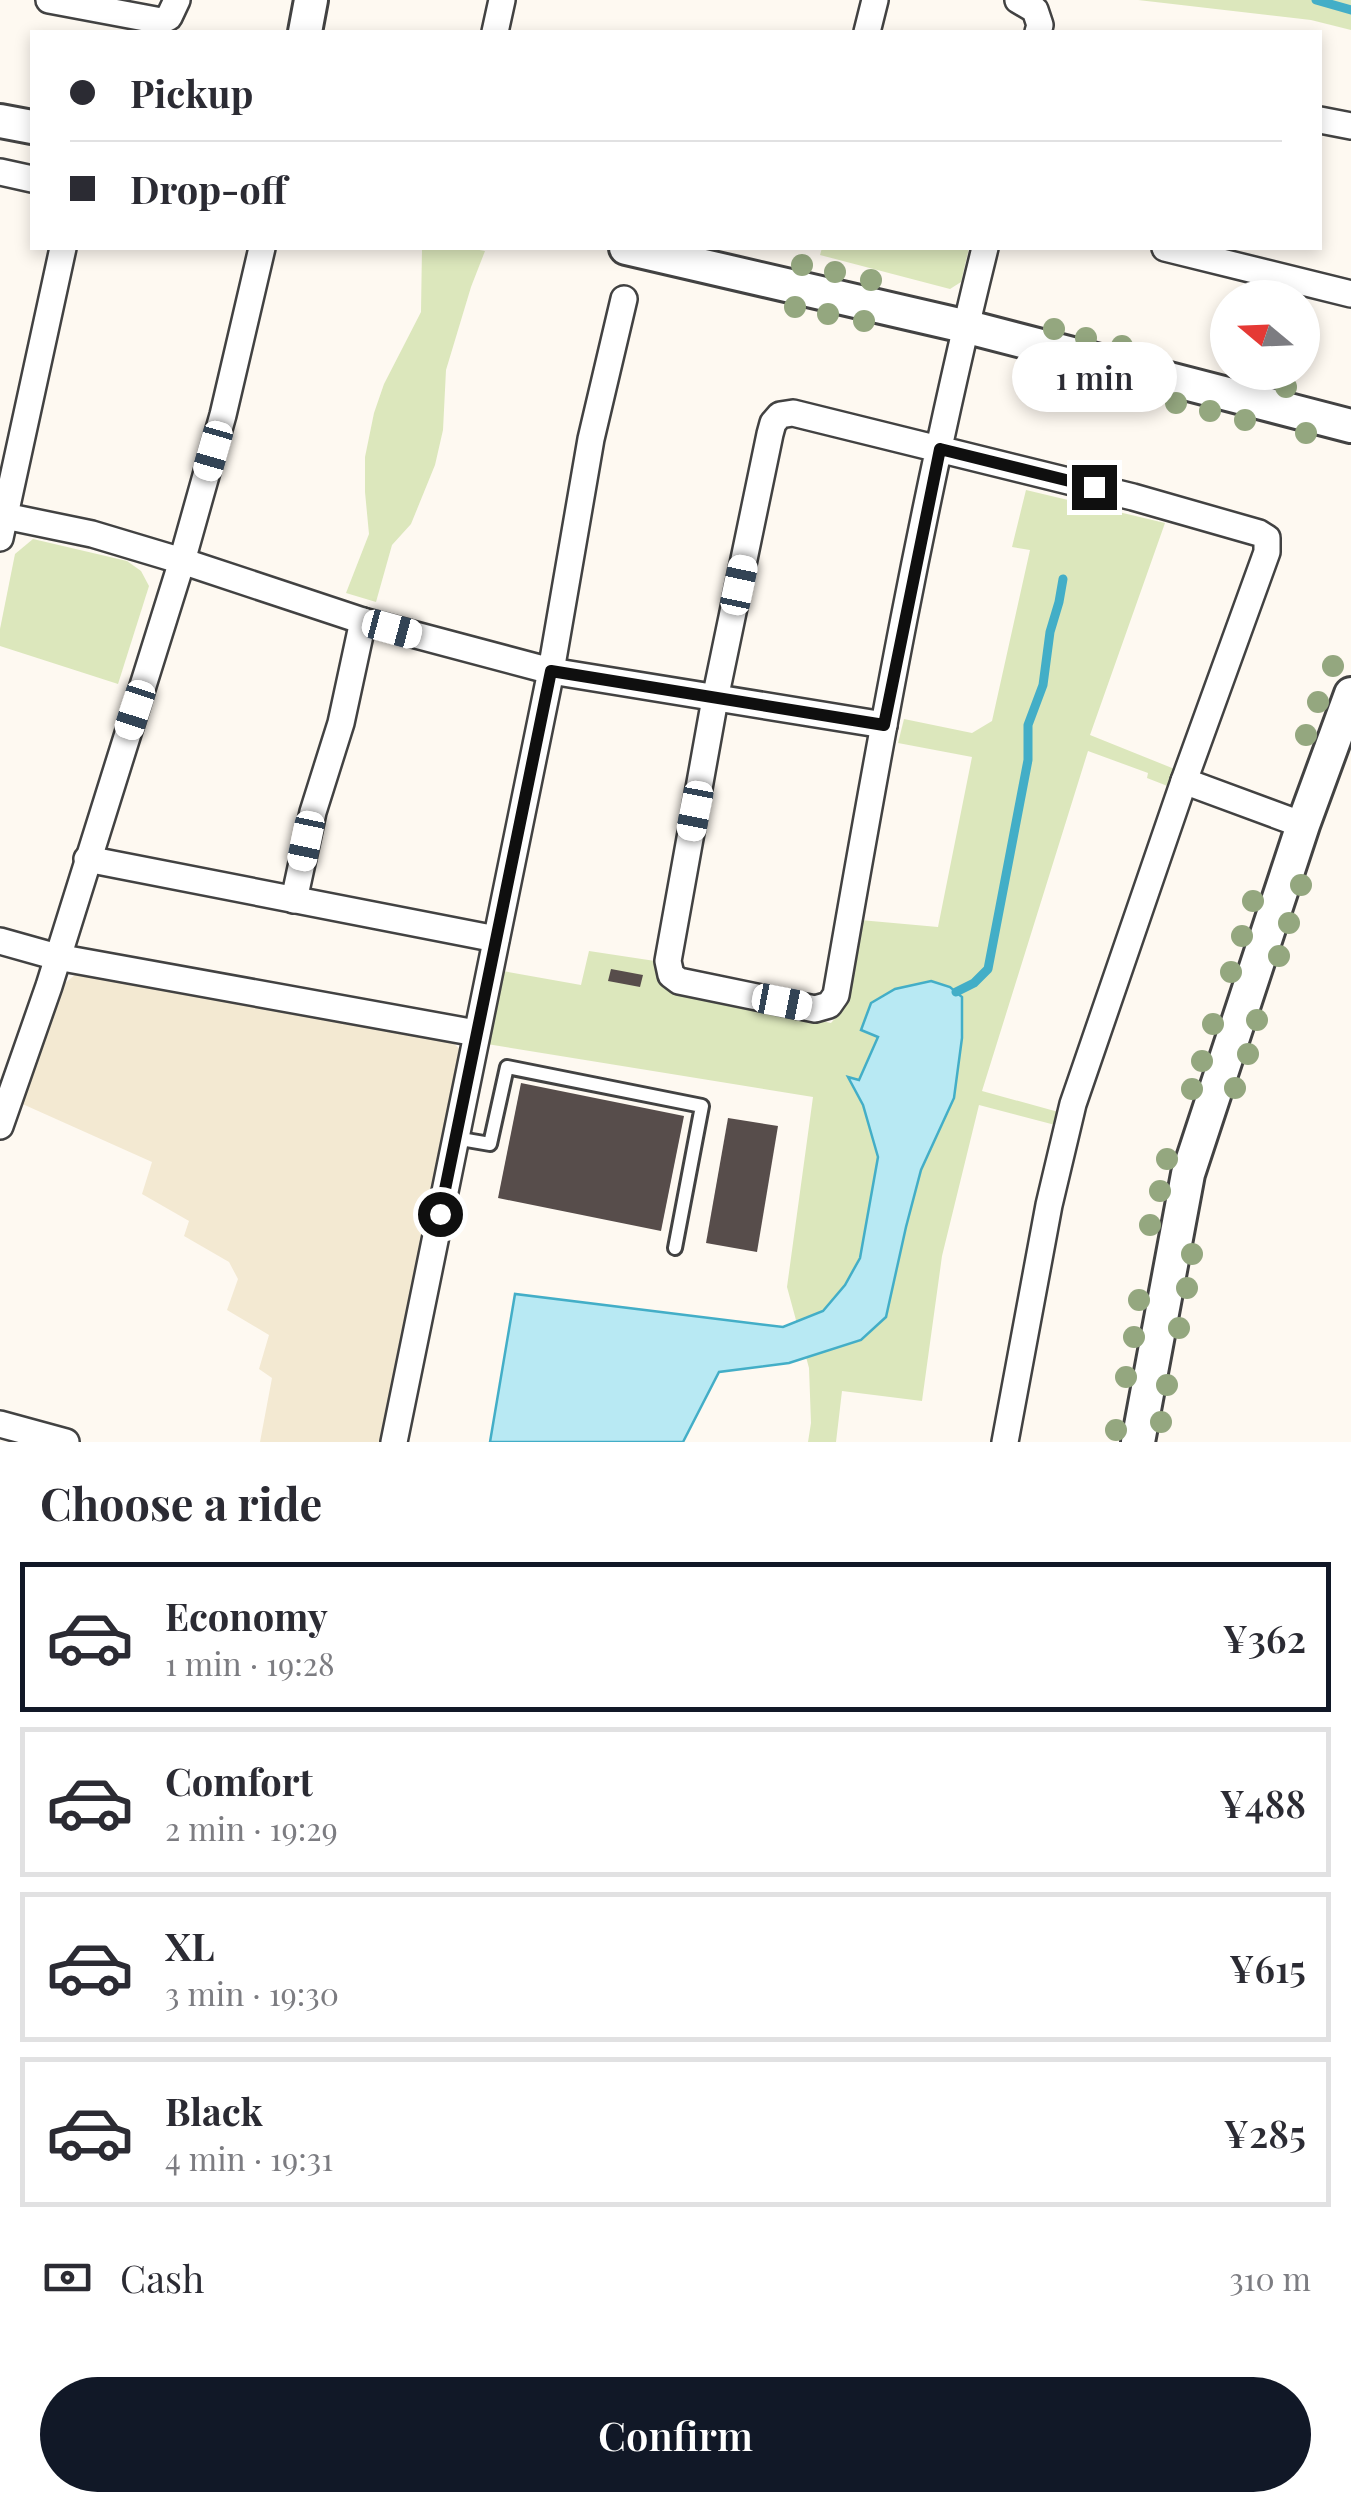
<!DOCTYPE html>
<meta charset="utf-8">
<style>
:root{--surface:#fff;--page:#f7f7f7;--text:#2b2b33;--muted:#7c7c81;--line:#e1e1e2;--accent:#111827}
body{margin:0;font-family:"Playfair Display",serif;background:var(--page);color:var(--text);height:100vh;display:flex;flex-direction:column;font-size:38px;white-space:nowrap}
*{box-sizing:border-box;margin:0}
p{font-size:32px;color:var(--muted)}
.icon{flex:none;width:55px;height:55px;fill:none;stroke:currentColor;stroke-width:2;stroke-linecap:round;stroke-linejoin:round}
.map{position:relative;height:1442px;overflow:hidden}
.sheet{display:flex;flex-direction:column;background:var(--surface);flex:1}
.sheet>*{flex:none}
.hud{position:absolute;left:30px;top:30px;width:1292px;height:220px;border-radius:0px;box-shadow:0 5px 15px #0003;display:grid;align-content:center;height:220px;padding:0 40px;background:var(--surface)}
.needle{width:65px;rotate:289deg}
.controls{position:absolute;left:1210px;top:280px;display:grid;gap:20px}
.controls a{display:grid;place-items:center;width:110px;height:110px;border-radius:50%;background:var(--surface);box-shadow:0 5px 15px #0003;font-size:50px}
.end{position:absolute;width:45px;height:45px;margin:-22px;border:12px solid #0f0f0f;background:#fff;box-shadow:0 0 0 5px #fff}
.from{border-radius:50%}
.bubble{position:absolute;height:70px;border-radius:35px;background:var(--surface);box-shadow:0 5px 15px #0003;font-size:32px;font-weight:600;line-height:70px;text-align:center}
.car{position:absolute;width:30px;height:60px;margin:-30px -15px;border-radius:12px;box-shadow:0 0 8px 2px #0007;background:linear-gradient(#fff 24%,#345 0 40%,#fff 0 76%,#345 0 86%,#fff 0)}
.hud b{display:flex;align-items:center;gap:35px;height:95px;font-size:38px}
.hud b+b{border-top:2px solid var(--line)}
.hud i{width:25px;height:25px;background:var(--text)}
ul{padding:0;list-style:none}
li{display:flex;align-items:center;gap:30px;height:150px;margin:0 20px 15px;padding:0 20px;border:5px solid var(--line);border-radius:0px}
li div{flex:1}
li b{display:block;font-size:38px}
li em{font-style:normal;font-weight:600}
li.active{border-color:var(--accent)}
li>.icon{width:90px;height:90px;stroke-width:1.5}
h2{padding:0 40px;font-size:45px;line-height:120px}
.pay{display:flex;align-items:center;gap:25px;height:110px;padding:0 40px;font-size:38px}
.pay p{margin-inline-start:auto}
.primary-button{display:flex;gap:20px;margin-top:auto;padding:20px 40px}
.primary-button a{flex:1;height:115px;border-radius:60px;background:var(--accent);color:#fff;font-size:40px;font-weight:600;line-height:115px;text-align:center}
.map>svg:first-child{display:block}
.farmland{fill:#f3e9d2}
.green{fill:#dce7bc}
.water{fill:#b8e9f3;stroke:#43aec7;stroke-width:2.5}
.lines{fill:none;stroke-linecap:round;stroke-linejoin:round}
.stream{stroke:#43aec7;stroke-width:9}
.building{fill:#574d4b}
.service-casing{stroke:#424242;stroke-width:18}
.minor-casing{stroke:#424242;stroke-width:30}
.tertiary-casing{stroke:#424242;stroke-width:38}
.service{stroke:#fff;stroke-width:12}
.minor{stroke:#fff;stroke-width:25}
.tertiary{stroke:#fff;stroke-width:32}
.tree{fill:#94a77f}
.route{stroke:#0f0f0f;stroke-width:12}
</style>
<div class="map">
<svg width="1351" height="1442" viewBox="0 0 1351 1442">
<rect width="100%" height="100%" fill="#fef9f1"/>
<polygon class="farmland" points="76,974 451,1041 464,1053 384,1442 260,1442 272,1378 259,1369 269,1335 227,1310 238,1279 229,1262 184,1236 189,1221 142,1194 152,1162 18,1102 64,984"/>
<g class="green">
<polygon points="1138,0 1351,0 1351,30 1311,20"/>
<polygon points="422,248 468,248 485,251 471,287 446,370 443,430 435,465 411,524 392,545 376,602 346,593 369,534 365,492 365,457 374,413 384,384 421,312"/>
<polygon points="822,248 969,248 961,282 950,289 820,255"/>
<polygon points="1026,490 1165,523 1090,735 1177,770 1170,787 1147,778 1148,773 1088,751 982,1091 1062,1113 1059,1126 979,1105 942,1256 922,1401 842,1391 836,1442 808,1442 811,1423 809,1368 787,1287 813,1097 487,1044 503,971 581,985 589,951 655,961 657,979 667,987 831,1023 845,1007 860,920 938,927 972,757 898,743 904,719 972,733 992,721 1030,550 1012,547"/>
<polygon points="33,539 127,561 141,571 149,586 118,684 0,646 0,629 15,554"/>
</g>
<polygon class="water" points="931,981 950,987 962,997 962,1038 954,1098 921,1170 906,1227 886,1317 861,1340 789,1363 719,1372 683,1442 490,1442 515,1294 783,1327 823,1311 845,1285 860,1258 878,1157 863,1105 848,1077 859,1080 878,1037 861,1030 871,1003 895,989"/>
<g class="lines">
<g class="stream">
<polyline points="1316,0 1351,10"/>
<polyline points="956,992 974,983 988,969 1028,760 1028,725 1043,685 1050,632 1059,602 1063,579"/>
</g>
</g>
<g class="building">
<polygon points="611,969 643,975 640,987 608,981"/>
<polygon points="521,1083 684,1116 661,1231 498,1198"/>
<polygon points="728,1118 778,1126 757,1252 706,1243"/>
</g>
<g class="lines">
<g class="service-casing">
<polyline id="service" points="455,1138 490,1144 507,1067 702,1106 675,1248"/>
</g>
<g class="minor-casing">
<g id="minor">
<polyline points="49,0 161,21 169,17 177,0"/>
<polyline points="1018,0 1035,10 1040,25 1038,32"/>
<polyline points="495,32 502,0"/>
<polyline points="867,32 875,0"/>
<polyline points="1320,120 1351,126"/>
<polyline points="0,172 32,179"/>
<path d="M985 248C924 494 879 745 836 995L829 1005 815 1009 679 981 671 975 668 961 715 699 770 434 773 423 780 415 793 413 1133 497 1259 533 1267 538V552L1184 781 1073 1104 1049 1205 1005 1442"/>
<polyline points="1165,248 1351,294"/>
<polyline points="0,515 92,534 182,561 363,621 551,671 884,725"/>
<polyline points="0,538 63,248"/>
<polyline points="1184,781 1303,825"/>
<polyline points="87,859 496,939"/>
<polyline points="294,900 313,812 341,723 363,621"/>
<polyline points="0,941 57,957 476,1033"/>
<polyline points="0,1126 49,986 182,561 223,415 262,248"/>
<polyline points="0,1424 66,1442"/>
<polyline points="394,1442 551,671 591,439 624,299"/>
</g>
</g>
<g class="tertiary-casing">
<g id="tertiary">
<polyline points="305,32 311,0"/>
<polyline points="0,121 32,127"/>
<polyline points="626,248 968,327 1351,426"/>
<polyline points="1138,1442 1188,1174 1303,825 1351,694"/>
</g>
</g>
<use href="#service" class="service"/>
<use href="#minor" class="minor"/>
<use href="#tertiary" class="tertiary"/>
</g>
<g class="tree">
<circle cx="802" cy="265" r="11"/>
<circle cx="835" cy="272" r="11"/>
<circle cx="871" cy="280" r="11"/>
<circle cx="795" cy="307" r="11"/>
<circle cx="828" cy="314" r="11"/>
<circle cx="864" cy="321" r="11"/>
<circle cx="1054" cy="329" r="11"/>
<circle cx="1086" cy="338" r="11"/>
<circle cx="1122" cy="346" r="11"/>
<circle cx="1043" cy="367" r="11"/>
<circle cx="1077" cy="375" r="11"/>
<circle cx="1112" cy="384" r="11"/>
<circle cx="1286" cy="387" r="11"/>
<circle cx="1176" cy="403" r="11"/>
<circle cx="1210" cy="411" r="11"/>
<circle cx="1245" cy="420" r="11"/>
<circle cx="1306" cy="433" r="11"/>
<circle cx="1333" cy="666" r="11"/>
<circle cx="1318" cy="702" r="11"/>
<circle cx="1306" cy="735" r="11"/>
<circle cx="1301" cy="885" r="11"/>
<circle cx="1253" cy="901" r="11"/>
<circle cx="1289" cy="923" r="11"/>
<circle cx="1242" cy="936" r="11"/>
<circle cx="1279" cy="956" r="11"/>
<circle cx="1231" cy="972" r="11"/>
<circle cx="1257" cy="1020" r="11"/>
<circle cx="1213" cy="1024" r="11"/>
<circle cx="1248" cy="1054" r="11"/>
<circle cx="1202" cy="1061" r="11"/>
<circle cx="1235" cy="1088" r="11"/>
<circle cx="1192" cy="1089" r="11"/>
<circle cx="1167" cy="1159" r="11"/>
<circle cx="1160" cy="1191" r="11"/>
<circle cx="1150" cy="1225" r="11"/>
<circle cx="1192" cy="1254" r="11"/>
<circle cx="1187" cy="1288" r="11"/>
<circle cx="1139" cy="1300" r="11"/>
<circle cx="1179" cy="1328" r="11"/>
<circle cx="1134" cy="1337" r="11"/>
<circle cx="1126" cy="1377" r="11"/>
<circle cx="1167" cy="1385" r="11"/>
<circle cx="1161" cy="1422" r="11"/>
<circle cx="1116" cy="1430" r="11"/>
</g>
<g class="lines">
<polyline class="route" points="440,1214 551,671 884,725 940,449 1094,487"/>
</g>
</svg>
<div class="controls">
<a><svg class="needle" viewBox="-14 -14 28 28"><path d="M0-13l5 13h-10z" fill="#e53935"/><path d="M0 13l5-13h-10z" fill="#7c7c81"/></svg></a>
</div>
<i class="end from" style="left:440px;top:1214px"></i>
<i class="end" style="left:1094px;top:487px"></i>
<div class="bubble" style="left:1012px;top:342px;width:165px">1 min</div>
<i class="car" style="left:213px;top:451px;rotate:196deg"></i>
<i class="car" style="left:739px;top:585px;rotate:12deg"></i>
<i class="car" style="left:392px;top:629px;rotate:105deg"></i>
<i class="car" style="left:135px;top:710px;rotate:198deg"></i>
<i class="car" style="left:695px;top:811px;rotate:191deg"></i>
<i class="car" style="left:306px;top:841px;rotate:192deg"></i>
<i class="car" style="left:782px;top:1002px;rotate:101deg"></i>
<div class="hud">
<b><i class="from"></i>Pickup</b>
<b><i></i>Drop-off</b>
</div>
</div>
<section class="sheet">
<h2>Choose a ride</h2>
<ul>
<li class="active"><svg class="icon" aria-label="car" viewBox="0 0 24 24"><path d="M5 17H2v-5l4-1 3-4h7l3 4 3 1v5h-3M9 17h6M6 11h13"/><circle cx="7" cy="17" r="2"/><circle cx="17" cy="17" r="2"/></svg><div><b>Economy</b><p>1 min · 19:28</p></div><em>¥362</em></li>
<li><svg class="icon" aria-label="car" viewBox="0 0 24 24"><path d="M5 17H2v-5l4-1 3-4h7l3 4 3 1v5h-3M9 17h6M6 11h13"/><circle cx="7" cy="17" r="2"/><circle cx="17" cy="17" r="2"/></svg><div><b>Comfort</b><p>2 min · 19:29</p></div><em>¥488</em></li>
<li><svg class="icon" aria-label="car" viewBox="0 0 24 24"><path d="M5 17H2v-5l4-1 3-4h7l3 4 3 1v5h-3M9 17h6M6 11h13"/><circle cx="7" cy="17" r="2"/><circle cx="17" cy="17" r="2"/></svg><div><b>XL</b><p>3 min · 19:30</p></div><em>¥615</em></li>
<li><svg class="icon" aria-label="car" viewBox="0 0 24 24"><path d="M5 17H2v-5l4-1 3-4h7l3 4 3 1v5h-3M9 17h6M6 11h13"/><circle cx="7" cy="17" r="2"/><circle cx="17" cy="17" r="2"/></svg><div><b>Black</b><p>4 min · 19:31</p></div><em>¥285</em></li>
</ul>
<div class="pay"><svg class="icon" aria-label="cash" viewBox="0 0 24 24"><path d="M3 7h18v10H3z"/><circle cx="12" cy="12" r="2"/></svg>Cash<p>310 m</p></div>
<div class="primary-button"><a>Confirm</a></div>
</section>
